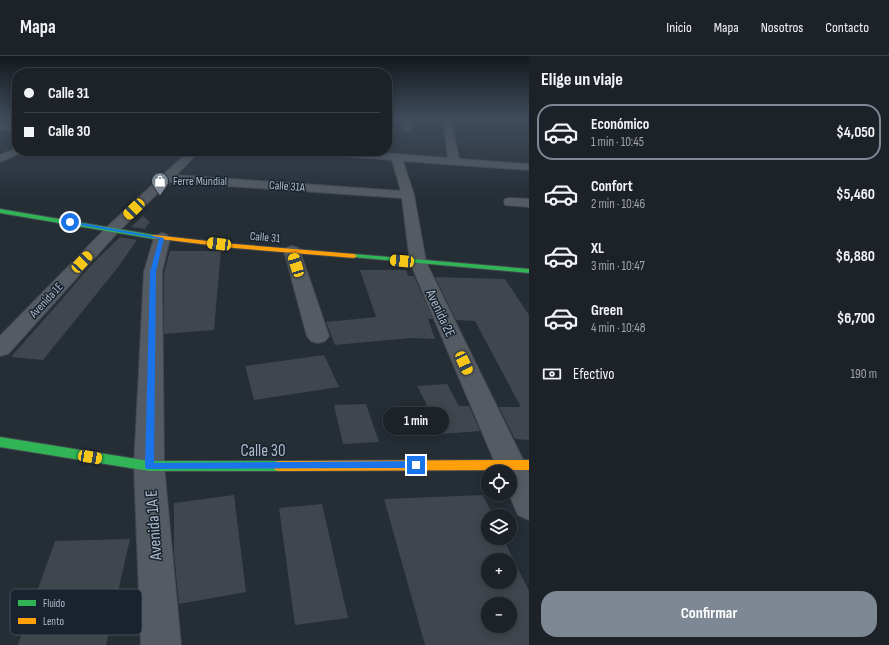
<!DOCTYPE html>
<html lang="es">
<meta charset="utf-8">
<style>
:root{--surface:#1c2228;--page:#252a30;--text:#f1f3f6;--muted:#a0a4a8;--line:#3a3f45;--accent:#7d8894}
body{margin:0;font-family:"Sofia Sans Condensed",sans-serif;background:var(--page);color:var(--text);height:100vh;display:flex;flex-direction:column;font-size:15px;white-space:nowrap}
*{box-sizing:border-box;margin:0}
p{font-size:13px;color:var(--muted)}
.icon{flex:none;width:22px;height:22px;fill:none;stroke:currentColor;stroke-width:2;stroke-linecap:round;stroke-linejoin:round}
.map{position:relative;flex:1;overflow:hidden}
.sheet{display:flex;flex-direction:column;background:var(--surface);width:360px}
.sheet>*{flex:none}
.hud{position:absolute;left:12px;top:12px;width:380px;height:88px;border-radius:16px;box-shadow:0 2px 10px #0003,0 0 0 1px var(--line);display:grid;align-content:center;height:88px;padding:0 12px;background:var(--surface)}
.fabs{position:absolute;left:481px;top:409px;display:grid;gap:8px}
.fabs a{display:grid;place-items:center;width:36px;height:36px;border-radius:50%;background:var(--surface);box-shadow:0 2px 10px #0003,0 0 0 1px var(--line);font-size:20px}
.end{position:absolute;width:18px;height:18px;margin:-9px;border:5px solid #1a73e8;background:#fff;box-shadow:0 0 0 2px #fff}
.from{border-radius:50%}
.bubble{position:absolute;height:28px;border-radius:14px;background:var(--surface);box-shadow:0 2px 10px #0003,0 0 0 1px var(--line);font-size:13px;font-weight:700;line-height:28px;text-align:center}
.car{position:absolute;width:12px;height:24px;margin:-12px -6px;border-radius:5px;box-shadow:0 0 3px 1px #0007;background:linear-gradient(#f5c518 24%,#345 0 40%,#f5c518 0 76%,#345 0 86%,#f5c518 0)}
.hud b{display:flex;align-items:center;gap:14px;height:38px;font-size:15px}
.hud b+b{border-top:1px solid var(--line)}
.hud i{width:10px;height:10px;background:var(--text)}
ul{padding:0;list-style:none}
li{display:flex;align-items:center;gap:12px;height:56px;margin:0 8px 6px;padding:0 4px;border:2px solid transparent;border-radius:16px}
li div{flex:1}
li b{display:block;font-size:15px}
li em{font-style:normal;font-weight:700}
li.active{border-color:var(--accent)}
li>.icon{width:36px;height:36px;stroke-width:1.5}
h2{padding:0 12px;font-size:18px;line-height:48px}
.pay{display:flex;align-items:center;gap:10px;height:44px;padding:0 12px;font-size:15px}
.pay p{margin-inline-start:auto}
.action{display:flex;gap:8px;margin-top:auto;padding:8px 12px}
.action a{flex:1;height:46px;border-radius:16px;background:var(--accent);color:#fff;font-size:16px;font-weight:700;line-height:46px;text-align:center}
header{display:flex;align-items:center;gap:24px;box-sizing:border-box;height:56px;padding:0 20px;background:var(--surface);border-bottom:1px solid var(--line)}
header strong{font-size:19px}
nav{display:flex;gap:22px;margin-inline-start:auto;font-size:14px}
main{display:flex;flex:1;min-height:0}
.map>svg:first-child{display:block}
.building{fill:#3f464d;fill-rule:evenodd}
.lines{fill:none;stroke-linecap:round;stroke-linejoin:round}
.street-casing{stroke:#43494f;stroke-width:2}
.fast-casing{stroke:#43494f;stroke-width:2}
.slow-casing{stroke:#43494f;stroke-width:2}
.street{fill:#555b62;fill-rule:evenodd}
.fast{fill:#30b455;fill-rule:evenodd}
.slow{fill:#ff9f0a;fill-rule:evenodd}
.route{fill:#1a73e8}
.labels{text-anchor:middle;stroke-width:3;stroke-linejoin:round;paint-order:stroke}
.far-poi-label{font-size:12px;fill:#adb9c7;stroke:#18232f;text-anchor:start}
.far-street-label{font-size:12px;fill:#adb9c7;stroke:#18232f}
.street-label{font-size:14px;fill:#adb9c7;stroke:#18232f}
.near-street-label{font-size:17px;fill:#adb9c7;stroke:#18232f}
.key{fill:#18232f;stroke:#45505d;stroke-width:1}
.key-label{font-size:11px;fill:#adb9c7}
</style>
<header>
<strong>Mapa</strong>
<nav><a>Inicio</a><a>Mapa</a><a>Nosotros</a><a>Contacto</a></nav>
</header>
<main>
<div class="map">
<svg width="529" height="589" viewBox="0 0 529 589">
<rect width="100%" height="100%" fill="#252d35"/>
<g class="building">
<polygon points="143,160 150,166 145,173 131,171"/>
<polygon points="120,181 137,184 119,210 43,304 11,301 63,242 91,209"/>
<polygon points="170,195 221,195 214,274 164,278 164,217"/>
<polygon points="360,214 406,214 408,220 414,220 433,263 428,263 435,283 411,282 335,289 326,266 376,261"/>
<polygon points="435,221 505,223 529,259 529,384 515,383 499,351 521,351 475,265 456,264"/>
<polygon points="324,299 339,331 254,344 245,310"/>
<polygon points="447,328 459,350 469,350 480,375 442,378 417,330"/>
<polygon points="366,348 379,386 343,388 334,349"/>
<polygon points="234,439 246,536 179,548 174,497 174,447"/>
<path d="M483 439 493 460H488V482H503L529 535V589H425L384 443ZM488 504H510V526H488ZM488 548H510V570H488Z"/>
<polygon points="322,448 348,562 295,569 279,452"/>
<polygon points="130,483 106,589 18,589 55,485"/>
</g>
<g class="lines">
<g class="street-casing">
<g id="street">
<polygon points="399,63 407,63 411,72 410,74 404,74"/>
<polygon points="443,63 451,63 459,103 529,108 529,114 403,105 414,139 426,206 529,416 529,464 518,459 509,438 510,438 510,416 499,416 410,206 402,142 169,126 118,176 8,298 0,300 0,280 108,170 189,95 200,95 176,119 401,135 392,104 316,98 311,95 356,95 448,102"/>
<polygon points="0,68 17,69 17,75 0,74"/>
<polygon points="17,92 17,95 22,95 20,97 0,106 0,99"/>
<polygon points="46,95 59,95 48,101 43,98"/>
<polygon points="510,142 529,143 529,151 505,149 504,146 505,143"/>
<polygon points="162,177 167,179 170,182 162,216 164,410 181,589 141,589 134,410 144,216 154,182 157,179"/>
<polygon points="292,190 298,192 300,195 329,280 325,285 318,287 311,285 307,280 284,195 286,192"/>
</g>
</g>
<g class="fast-casing">
<g id="fast">
<polygon points="0,153 154,179 157,181 154,183 0,157"/>
<polygon points="354,198 529,213 529,217 352,201 352,199"/>
<polygon points="0,381 149,405 279,405 283,406 285,410 283,414 279,415 149,415 0,391"/>
</g>
</g>
<g class="slow-casing">
<g id="slow">
<polygon points="154,179 234,188 354,198 357,200 354,202 234,192 152,182 152,180"/>
<polygon points="529,404 529,414 279,415 275,414 273,410 275,406 279,405"/>
</g>
</g>
<use href="#street" class="street"/>
<use href="#fast" class="fast"/>
<use href="#slow" class="slow"/>
</g>
<linearGradient id="sky" x2="0" y2="1"><stop stop-color="#14191d"/><stop offset="0.43" stop-color="#404c5c"/><stop offset="1" stop-color="#404c5c" stop-opacity="0"/></linearGradient>
<rect width="529" height="145" fill="url(#sky)"/>
<polygon class="route" points="70,165 164,182 156,216 154,407 416,405 419,406 420,409 419,412 146,413 145,410 150,216 159,183 69,167"/>
<defs>
<g id="shop-pin" transform="scale(0.9)"><path d="M0 17L-7.5 6A9.5 9.5 0 1 1 7.5 6Z" fill="#7d8894" stroke="#18232f"/><path d="M-5-2.5h2.3a2.7 3.5 0 0 1 5.4 0H5L5.5 6h-11ZM-1.5-2.5h3a1.5 2.3 0 0 0-3 0Z" fill="#fff"/></g>
</defs>
<g fill-rule="evenodd">
<use href="#shop-pin" x="160" y="125"/>
</g>
<g class="labels">
<g class="far-poi-label">
<text x="173" y="129">Ferre Mundial</text>
</g>
<g class="far-street-label">
<text transform="translate(287 130) rotate(4)" y="4">Calle 31A</text>
<text transform="translate(265 181) rotate(5)" y="4">Calle 31</text>
<text transform="translate(46 244) rotate(-47)" y="4">Avenida 1E</text>
</g>
<g class="street-label">
<text transform="translate(441 257) rotate(65)" y="5">Avenida 2E</text>
</g>
<g class="near-street-label">
<text x="263" y="400">Calle 30</text>
<text transform="translate(153 469) rotate(-94)" y="6">Avenida 1A E</text>
</g>
</g>
<rect x="10" y="533" width="132" height="46" rx="6" class="key"/>
<rect x="18" y="544" width="18" height="6" fill="#30b455"/>
<rect x="18" y="562" width="18" height="6" fill="#ff9f0a"/>
<g class="key-label">
<text x="43" y="551">Fluido</text>
<text x="43" y="569">Lento</text>
</g>
</svg>
<div class="fabs">
<a><svg class="icon" aria-label="locate" viewBox="0 0 24 24"><circle cx="12" cy="12" r="6"/><path d="M12 2v4M12 18v4M2 12h4M18 12h4"/></svg></a>
<a><svg class="icon" aria-label="layers" viewBox="0 0 24 24"><path d="M12 4l9 5-9 5-9-5zM3 14l9 5 9-5"/></svg></a>
<a>+</a>
<a>−</a>
</div>
<i class="end from" style="left:70px;top:166px"></i>
<i class="end" style="left:416px;top:409px"></i>
<div class="bubble" style="left:383px;top:351px;width:66px">1 min</div>
<i class="car" style="left:134px;top:153px;rotate:226deg"></i>
<i class="car" style="left:219px;top:188px;rotate:277deg"></i>
<i class="car" style="left:402px;top:205px;rotate:275deg"></i>
<i class="car" style="left:82px;top:206px;rotate:43deg"></i>
<i class="car" style="left:296px;top:209px;rotate:343deg"></i>
<i class="car" style="left:464px;top:307px;rotate:155deg"></i>
<i class="car" style="left:90px;top:401px;rotate:100deg"></i>
<div class="hud">
<b><i class="from"></i>Calle 31</b>
<b><i></i>Calle 30</b>
</div>
</div>
<section class="sheet">
<h2>Elige un viaje</h2>
<ul>
<li class="active"><svg class="icon" aria-label="car" viewBox="0 0 24 24"><path d="M5 17H2v-5l4-1 3-4h7l3 4 3 1v5h-3M9 17h6M6 11h13"/><circle cx="7" cy="17" r="2"/><circle cx="17" cy="17" r="2"/></svg><div><b>Económico</b><p>1 min · 10:45</p></div><em>$4,050</em></li>
<li><svg class="icon" aria-label="car" viewBox="0 0 24 24"><path d="M5 17H2v-5l4-1 3-4h7l3 4 3 1v5h-3M9 17h6M6 11h13"/><circle cx="7" cy="17" r="2"/><circle cx="17" cy="17" r="2"/></svg><div><b>Confort</b><p>2 min · 10:46</p></div><em>$5,460</em></li>
<li><svg class="icon" aria-label="car" viewBox="0 0 24 24"><path d="M5 17H2v-5l4-1 3-4h7l3 4 3 1v5h-3M9 17h6M6 11h13"/><circle cx="7" cy="17" r="2"/><circle cx="17" cy="17" r="2"/></svg><div><b>XL</b><p>3 min · 10:47</p></div><em>$6,880</em></li>
<li><svg class="icon" aria-label="car" viewBox="0 0 24 24"><path d="M5 17H2v-5l4-1 3-4h7l3 4 3 1v5h-3M9 17h6M6 11h13"/><circle cx="7" cy="17" r="2"/><circle cx="17" cy="17" r="2"/></svg><div><b>Green</b><p>4 min · 10:48</p></div><em>$6,700</em></li>
</ul>
<div class="pay"><svg class="icon" aria-label="cash" viewBox="0 0 24 24"><path d="M3 7h18v10H3z"/><circle cx="12" cy="12" r="2"/></svg>Efectivo<p>190 m</p></div>
<div class="action"><a>Confirmar</a></div>
</section>
</main>
